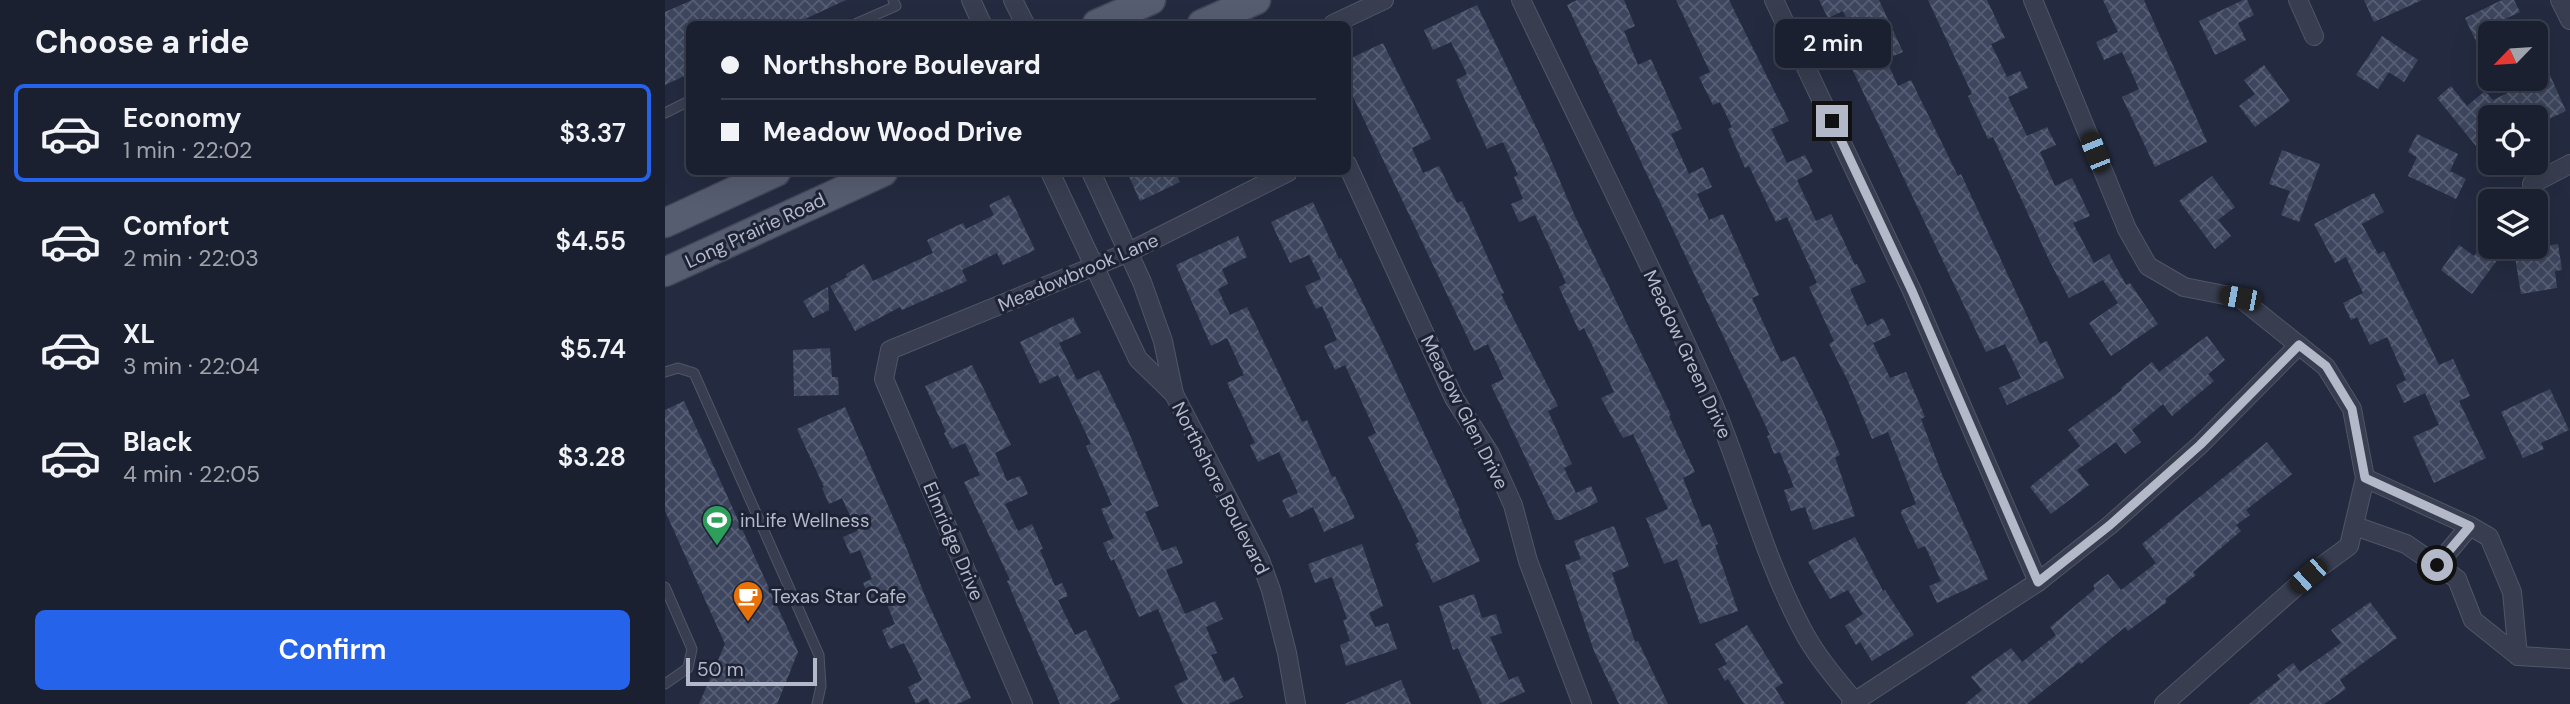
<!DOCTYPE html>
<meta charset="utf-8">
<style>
:root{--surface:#1b2030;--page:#282d3c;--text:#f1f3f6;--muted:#a0a3ab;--line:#393e4c;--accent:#2563eb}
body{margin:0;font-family:"DM Sans",sans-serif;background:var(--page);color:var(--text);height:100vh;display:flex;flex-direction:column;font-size:26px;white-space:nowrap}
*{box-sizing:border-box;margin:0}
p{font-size:23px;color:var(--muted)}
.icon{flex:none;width:38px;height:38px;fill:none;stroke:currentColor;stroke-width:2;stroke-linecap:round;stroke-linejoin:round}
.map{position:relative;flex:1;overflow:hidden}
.sheet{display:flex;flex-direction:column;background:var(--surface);width:665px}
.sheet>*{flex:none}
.hud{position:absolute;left:21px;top:21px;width:665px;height:154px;border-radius:10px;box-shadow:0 7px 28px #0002,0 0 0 2px var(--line);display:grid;align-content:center;height:154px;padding:0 35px;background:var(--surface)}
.needle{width:46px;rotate:245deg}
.buttons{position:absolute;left:1813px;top:21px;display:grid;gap:14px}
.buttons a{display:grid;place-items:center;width:70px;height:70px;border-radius:10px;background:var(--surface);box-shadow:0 7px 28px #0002,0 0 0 2px var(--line);font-size:35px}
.scale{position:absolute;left:21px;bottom:18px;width:131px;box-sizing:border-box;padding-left:7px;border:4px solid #b4b9ca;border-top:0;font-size:19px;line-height:24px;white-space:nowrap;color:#b4b9ca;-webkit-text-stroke:5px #1d2335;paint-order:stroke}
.end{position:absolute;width:32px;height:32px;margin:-16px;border:9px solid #b4b9ca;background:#111;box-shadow:0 0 0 4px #111}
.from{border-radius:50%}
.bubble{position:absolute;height:49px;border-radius:10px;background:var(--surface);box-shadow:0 7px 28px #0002,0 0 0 2px var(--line);font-size:23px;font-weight:600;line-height:49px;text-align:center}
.car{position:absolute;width:21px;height:42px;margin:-21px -10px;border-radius:9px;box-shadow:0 0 5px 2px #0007;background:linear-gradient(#222 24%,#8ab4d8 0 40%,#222 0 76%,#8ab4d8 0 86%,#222 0)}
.hud b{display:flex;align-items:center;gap:24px;height:66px;font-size:26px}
.hud b+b{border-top:2px solid var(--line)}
.hud i{width:18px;height:18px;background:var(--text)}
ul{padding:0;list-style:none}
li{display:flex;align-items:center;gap:21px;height:98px;margin:0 14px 10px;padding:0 21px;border:4px solid transparent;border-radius:10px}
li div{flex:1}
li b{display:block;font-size:26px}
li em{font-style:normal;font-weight:600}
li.selected{border-color:var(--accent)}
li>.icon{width:63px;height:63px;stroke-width:1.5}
h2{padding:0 35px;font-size:32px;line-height:84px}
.primary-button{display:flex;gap:14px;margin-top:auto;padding:14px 35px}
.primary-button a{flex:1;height:80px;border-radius:10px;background:var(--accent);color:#fff;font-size:28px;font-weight:600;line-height:80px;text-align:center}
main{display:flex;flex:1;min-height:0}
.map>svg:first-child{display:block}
.building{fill:url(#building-cross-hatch)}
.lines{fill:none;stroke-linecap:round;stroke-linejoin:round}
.service-casing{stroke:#505667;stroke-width:11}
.minor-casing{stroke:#505667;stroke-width:20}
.primary-casing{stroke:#414759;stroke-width:31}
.service{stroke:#383e50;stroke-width:9}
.minor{stroke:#383e50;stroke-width:18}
.primary{stroke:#565d70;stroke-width:28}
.route{stroke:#b4b9ca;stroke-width:9}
.labels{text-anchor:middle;stroke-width:6;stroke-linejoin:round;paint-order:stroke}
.street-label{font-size:19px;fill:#b4b9ca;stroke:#1d2335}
.poi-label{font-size:19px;fill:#b4b9ca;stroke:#1d2335;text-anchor:start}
</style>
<main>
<section class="sheet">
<h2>Choose a ride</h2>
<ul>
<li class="selected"><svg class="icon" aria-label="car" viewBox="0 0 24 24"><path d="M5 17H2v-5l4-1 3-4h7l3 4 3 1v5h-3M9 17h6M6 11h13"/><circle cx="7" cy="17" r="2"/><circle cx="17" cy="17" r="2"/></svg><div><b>Economy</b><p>1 min · 22:02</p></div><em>$3.37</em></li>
<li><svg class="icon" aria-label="car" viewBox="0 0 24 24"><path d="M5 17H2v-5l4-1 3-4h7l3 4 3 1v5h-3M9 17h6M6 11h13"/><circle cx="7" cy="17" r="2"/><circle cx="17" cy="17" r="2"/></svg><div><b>Comfort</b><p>2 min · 22:03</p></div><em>$4.55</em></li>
<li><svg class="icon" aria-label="car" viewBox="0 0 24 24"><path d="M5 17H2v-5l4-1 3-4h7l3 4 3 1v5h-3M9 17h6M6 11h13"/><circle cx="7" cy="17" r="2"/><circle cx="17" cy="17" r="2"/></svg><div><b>XL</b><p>3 min · 22:04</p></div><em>$5.74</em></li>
<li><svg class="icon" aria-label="car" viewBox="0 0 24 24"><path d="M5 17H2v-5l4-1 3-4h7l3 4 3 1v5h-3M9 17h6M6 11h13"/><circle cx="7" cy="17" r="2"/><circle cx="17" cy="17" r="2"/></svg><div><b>Black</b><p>4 min · 22:05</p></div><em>$3.28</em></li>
</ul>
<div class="primary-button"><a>Confirm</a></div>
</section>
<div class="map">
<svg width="1905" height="704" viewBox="0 0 1905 704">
<defs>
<pattern id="building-cross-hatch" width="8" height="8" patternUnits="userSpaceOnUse" patternTransform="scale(1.75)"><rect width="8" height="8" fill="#3d465e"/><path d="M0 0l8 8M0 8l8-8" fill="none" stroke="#575f74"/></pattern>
</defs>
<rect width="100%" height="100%" fill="#242b40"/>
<g class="building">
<polygon points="27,0 181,0 129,24 24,24 24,74 0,85 0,12"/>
<polygon points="912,0 959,0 970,26 959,31 973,65 986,59 1017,129 1006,134 1024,174 1038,167 1047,187 1032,194 1044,220 1058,214 1094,295 1087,298 1116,362 1130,356 1158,413 1175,455 1170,457 1190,516 1148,530 1140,507 1126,511 1119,490 1129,487 1115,452 1109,454 1102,436 1105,435 902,5"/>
<polygon points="1011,0 1064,0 1124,121 1106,129 1122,163 1140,155 1148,172 1132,180 1151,221 1166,214 1190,265 1192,264 1201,282 1185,289 1202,326 1218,318 1226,335 1208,343 1225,378 1241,372 1260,417 1256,419 1276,472 1323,579 1272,603 1264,586 1276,581 1260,546 1253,549 1236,513 1237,510 1251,504 1223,432 1207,439 1183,381 1164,344 1169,341 1144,287 1152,283 1122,217 1111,222 1084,166 1080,168 1063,129 1067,127 1055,102 1048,105 1034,77 1045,72"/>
<polygon points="1154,0 1214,0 1238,52 1221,59 1233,86 1246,80 1293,176 1296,174 1375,344 1382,341 1399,378 1342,405 1334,388 1356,378 1340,344 1321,352 1181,56 1196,50 1178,11 1163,18"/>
<polygon points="1263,0 1322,0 1340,38 1326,44 1342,77 1355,71 1363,88 1343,97 1362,136 1382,127 1391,145 1375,152 1390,186 1407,178 1425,216 1408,223 1429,263 1444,254 1461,285 1465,283 1493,324 1446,356 1424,323 1453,303 1438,280 1404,298 1385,262 1328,137 1323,139 1303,96 1307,94"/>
<polygon points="1438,0 1479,0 1542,142 1490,167 1457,97 1474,89 1457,52 1439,60 1431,42 1453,32"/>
<polygon points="1578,0 1582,0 1589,15 1573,23 1581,40 1550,55 1534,21"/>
<polygon points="1699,0 1757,0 1709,22"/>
<polygon points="1837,0 1849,0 1855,12 1840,19 1847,33 1825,33 1825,71 1800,18"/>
<polygon points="812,5 879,144 909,214 1006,415 1004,416 1030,472 1018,478 1037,527 1045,524 1053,544 1050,545 1073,611 1035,624 1012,559 999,564 981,518 1003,509 968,434 958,438 936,398 949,392 919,328 914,331 894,287 901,283 870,215 854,222 846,204 858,199 849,177 853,175 838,142 822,149 791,80 802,74 786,42 768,50 759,30"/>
<polygon points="1717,36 1753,60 1739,82 1724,72 1713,89 1691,75"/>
<polygon points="718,43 766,139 747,148 758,173 774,166 792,203 797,201 839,293 836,294 893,406 883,411 907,464 899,468 911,493 926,486 933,502 895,520 890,520 826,385 839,379 823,344 809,351 682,84 682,60"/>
<polygon points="1599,65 1625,101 1590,127 1574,106 1590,94 1579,80"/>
<polygon points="1884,73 1901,111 1871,125 1871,117 1825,117 1825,135 1811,146 1772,98 1786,86 1802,106 1820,91 1828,100"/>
<polygon points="1752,134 1793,154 1785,171 1801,179 1791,199 1743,176 1752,157 1743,152"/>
<polygon points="1617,150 1655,164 1634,222 1616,215 1625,191 1604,184"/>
<polygon points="462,172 510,172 515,182 475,201"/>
<polygon points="1547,176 1570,207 1553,220 1566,236 1550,249 1514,201"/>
<polygon points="1709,193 1719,212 1697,224 1713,254 1719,251 1774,365 1788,359 1805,396 1794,401 1821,458 1769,483 1748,437 1774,425 1760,393 1739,403 1731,385 1741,380 1722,337 1705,345 1692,317 1686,320 1678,303 1698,293 1681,257 1670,263 1649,224"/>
<polygon points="344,195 370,250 338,265 332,253 297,270 302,281 237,310 235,307 190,331 165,286 182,277 181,274 199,264 208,281 268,253 262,240 298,223 301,229 329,215 324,205"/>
<polygon points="648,202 674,259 676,258 716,340 795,511 793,512 815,561 768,583 750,544 754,542 703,437 711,433 680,365 670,370 659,346 672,340 657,306 651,309 640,286 656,279 644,255 625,263 606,222"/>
<polygon points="573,236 582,257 557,269 563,284 553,289 565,315 582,307 637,422 642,420 667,477 670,476 690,518 659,532 648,507 625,518 617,500 633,493 614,452 593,462 585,445 590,443 562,383 579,375 562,338 546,346 511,265"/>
<polygon points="1893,244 1897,270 1890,271 1892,288 1856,294 1849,251"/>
<polygon points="1794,245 1809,256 1816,247 1842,247 1807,294 1776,270"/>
<polygon points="163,287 164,310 148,318 138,301"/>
<polygon points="408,317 416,333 394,343 412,380 434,370 462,428 494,506 480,512 497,551 511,546 518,563 501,570 520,614 550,601 558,619 541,627 552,653 546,655 559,682 569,677 578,697 563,704 518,704 509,686 523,679 493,609 474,617 449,559 446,561 438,543 449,538 436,509 447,505 421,446 426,444 393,375 375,384 355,342"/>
<polygon points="1542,336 1560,360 1543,374 1549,381 1507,416 1498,404 1467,430 1476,442 1460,454 1451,442 1412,470 1424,485 1386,514 1365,487 1415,446 1403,430 1457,390 1456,388 1487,362 1494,372"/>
<polygon points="165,348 167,377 173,377 174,395 129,396 128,350"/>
<polygon points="307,365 346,445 330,453 342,481 355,476 363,494 340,504 353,531 367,524 378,549 375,550 390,586 397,583 403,596 393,600 410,635 421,630 455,699 444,704 395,704 342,581 345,580 299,482 315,475 300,443 287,449 279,433 281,432 260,386"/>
<polygon points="1885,389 1904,430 1876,443 1879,449 1858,458 1836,412"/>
<polygon points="19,401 133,652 112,704 34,704 60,644 0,511 0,410"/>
<polygon points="180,407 241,547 260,596 306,698 292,704 265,704 262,698 251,704 243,687 257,680 239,643 225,649 217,630 230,624 217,593 205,599 198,583 207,579 195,550 185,554 178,537 192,531 177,498 164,504 157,488 159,487 132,429"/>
<polygon points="1602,442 1627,474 1581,510 1585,515 1571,525 1576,531 1528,572 1531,575 1500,599 1502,602 1463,631 1460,627 1416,664 1414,662 1362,704 1300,704 1317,690 1306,677 1346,648 1357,662 1391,635 1385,627 1430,589 1428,585 1443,574 1456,590 1491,563 1477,544"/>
<polygon points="949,526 964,566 947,573 970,642 973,641 1003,704 954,704 929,651 900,565 916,559 909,541"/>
<polygon points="1190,537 1218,591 1220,590 1249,635 1207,661 1195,642 1191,645 1180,626 1198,614 1183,590 1165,599 1143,562"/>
<polygon points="697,544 718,606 704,613 710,627 723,623 732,649 681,666 675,645 685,641 678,620 682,619 667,577 650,583 643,564"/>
<polygon points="809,594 817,618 831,614 837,633 825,637 844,680 853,676 860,692 833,704 817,704 793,648 788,650 774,606"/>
<polygon points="1705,602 1732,638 1675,680 1681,689 1659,704 1584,704 1615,679 1612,675 1628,663 1635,672 1676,643 1666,630"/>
<polygon points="1082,625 1118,683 1110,688 1120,704 1079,704 1063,679 1060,681 1053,669 1062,664 1050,644"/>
<polygon points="736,680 746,704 679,704"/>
</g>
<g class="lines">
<g class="service-casing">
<g id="service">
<polyline points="190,24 231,6 228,0"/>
<polyline points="0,113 24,101"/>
<polyline points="0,372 13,368 29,373 154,655 156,686 152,704"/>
<polyline points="0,587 27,649 23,668 0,684"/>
</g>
</g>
<g class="minor-casing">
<g id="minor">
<polyline points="306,0 317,24"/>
<polyline points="348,0 360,24"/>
<path d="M856 0C919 132 985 263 1045 396 1078 472 1097 553 1136 627 1150 655 1172 680 1192 704"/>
<polyline points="1109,0 1247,291 1373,582"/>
<polyline points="1368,0 1462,229 1483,266 1519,287 1575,298 1661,367 1687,409 1700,478 1684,546 1643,576 1499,704"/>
<polyline points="1633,0 1649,36"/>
<polyline points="1895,0 1905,20"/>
<polyline points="668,24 719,0"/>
<polyline points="682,164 789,398 825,454 848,505 863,561 917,704"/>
<polyline points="385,172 473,359 509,394"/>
<polyline points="426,172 477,282 498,341 509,394 595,560 606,590 622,653 631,704"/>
<polyline points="1867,184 1905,164"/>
<polyline points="1700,478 1805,526 1824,537 1847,592 1853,656"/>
<polyline points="1690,526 1741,544 1792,579 1808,620 1853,656 1905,659"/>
<polyline points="1772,565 1805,526"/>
<polyline points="358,704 219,379 225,350 464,252 623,172"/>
<polyline points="1186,704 1373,582 1445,525 1535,445 1634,345"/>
</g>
</g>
<g class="primary-casing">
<g id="primary">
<polyline points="432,24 486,0"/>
<polyline points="537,24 591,0"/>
<polyline points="0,223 111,172"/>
<polyline points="0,272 218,172"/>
</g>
</g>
<use href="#service" class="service"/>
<use href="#minor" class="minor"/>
<use href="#primary" class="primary"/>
</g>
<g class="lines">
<polyline class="route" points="1167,121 1247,291 1373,582 1445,525 1535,445 1634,345 1661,366 1687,409 1700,478 1805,526 1772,565"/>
</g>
<defs>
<g id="stadium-pin" transform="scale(1.575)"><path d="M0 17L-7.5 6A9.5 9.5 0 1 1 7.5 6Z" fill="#2e9e5b" stroke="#1d2335"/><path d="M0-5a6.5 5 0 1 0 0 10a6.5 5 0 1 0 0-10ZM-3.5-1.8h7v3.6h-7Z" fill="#fff"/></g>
<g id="cafe-pin" transform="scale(1.575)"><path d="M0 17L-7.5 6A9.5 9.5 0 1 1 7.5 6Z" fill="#e8710a" stroke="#1d2335"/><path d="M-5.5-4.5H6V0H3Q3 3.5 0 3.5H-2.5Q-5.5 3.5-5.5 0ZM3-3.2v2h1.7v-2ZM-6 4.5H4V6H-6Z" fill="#fff"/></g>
</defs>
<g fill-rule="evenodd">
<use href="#stadium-pin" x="52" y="520"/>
<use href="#cafe-pin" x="83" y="596"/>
</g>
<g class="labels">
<g class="street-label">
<text transform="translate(90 230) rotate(-25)" y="7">Long Prairie Road</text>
<text transform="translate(413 272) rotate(-23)" y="7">Meadowbrook Lane</text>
<text transform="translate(1023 354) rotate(65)" y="7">Meadow Green Drive</text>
<text transform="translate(800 412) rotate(63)" y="7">Meadow Glen Drive</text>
<text transform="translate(556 488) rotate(63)" y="7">Northshore Boulevard</text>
<text transform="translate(289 541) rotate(67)" y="7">Elmridge Drive</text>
</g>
<g class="poi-label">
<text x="75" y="527">inLife Wellness</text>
<text x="106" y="603">Texas Star Cafe</text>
</g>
</g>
</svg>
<div class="buttons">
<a><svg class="needle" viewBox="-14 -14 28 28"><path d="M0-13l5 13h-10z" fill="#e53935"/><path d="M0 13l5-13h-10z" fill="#a0a3ab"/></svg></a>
<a><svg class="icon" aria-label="locate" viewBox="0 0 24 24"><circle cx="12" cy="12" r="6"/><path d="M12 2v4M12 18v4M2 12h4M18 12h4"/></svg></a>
<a><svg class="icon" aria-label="layers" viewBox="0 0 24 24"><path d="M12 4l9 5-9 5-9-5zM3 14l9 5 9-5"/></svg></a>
</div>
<div class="scale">50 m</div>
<i class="end from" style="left:1772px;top:565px"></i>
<i class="end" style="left:1167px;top:121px"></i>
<div class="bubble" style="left:1110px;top:19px;width:116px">2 min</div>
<i class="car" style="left:1430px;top:152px;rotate:338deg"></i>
<i class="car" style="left:1575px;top:298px;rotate:281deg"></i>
<i class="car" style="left:1643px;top:576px;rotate:228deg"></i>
<div class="hud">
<b><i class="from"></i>Northshore Boulevard</b>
<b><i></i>Meadow Wood Drive</b>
</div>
</div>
</main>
